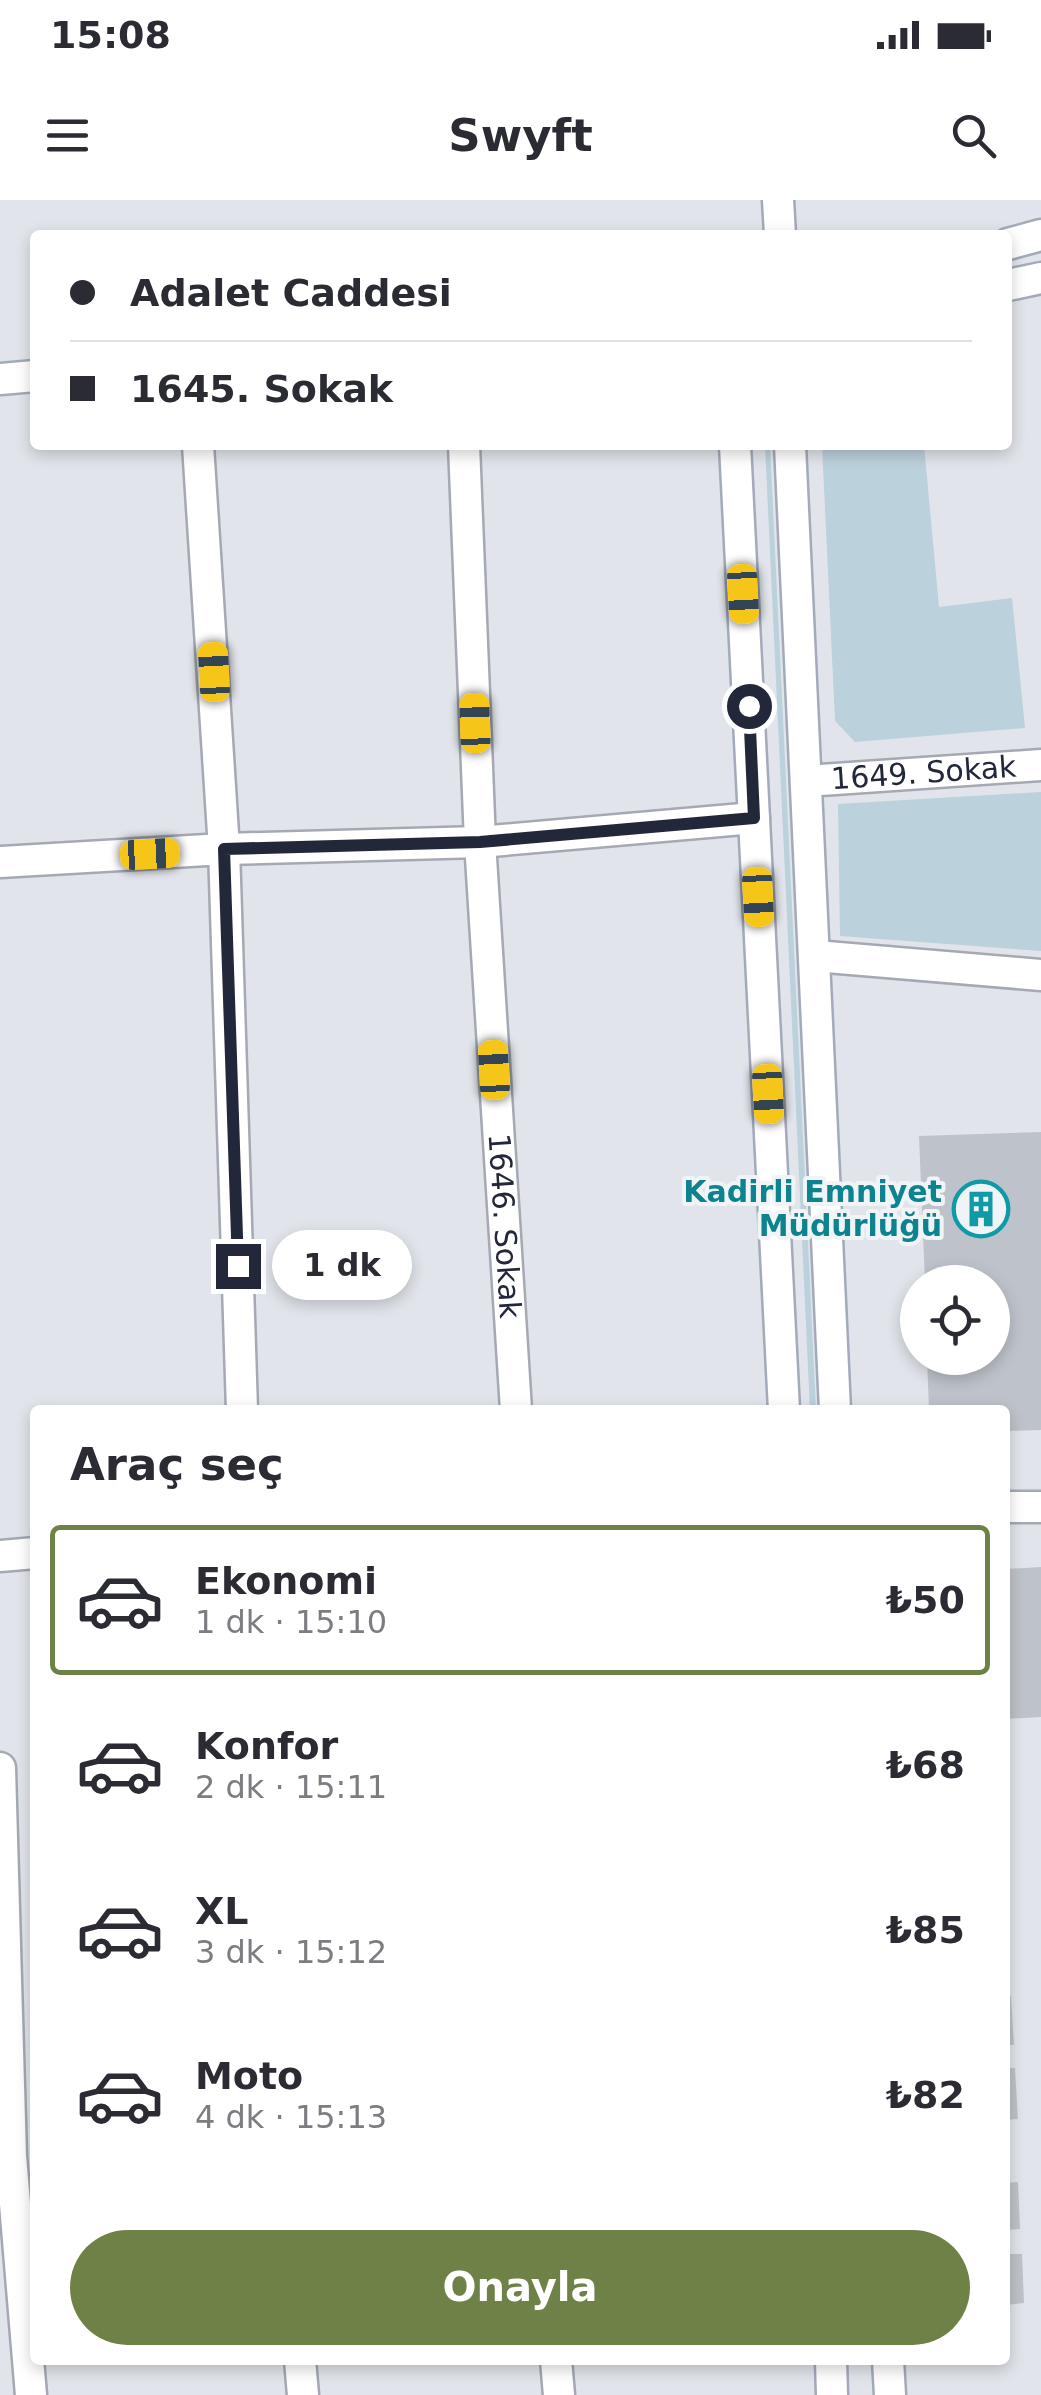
<!DOCTYPE html>
<html lang="tr">
<meta charset="utf-8">
<style>
:root{--surface:#fff;--page:#f2f2f3;--text:#2b2b33;--muted:#7c7c81;--line:#e1e1e2;--accent:#6e8147}
body{margin:0;font-family:"DejaVu Sans",sans-serif;background:var(--page);color:var(--text);height:100vh;display:flex;flex-direction:column;font-size:38px;white-space:nowrap}
*{box-sizing:border-box;margin:0}
p{font-size:32px;color:var(--muted)}
.icon{flex:none;width:55px;height:55px;fill:none;stroke:currentColor;stroke-width:2;stroke-linecap:round;stroke-linejoin:round}
.map{position:relative;flex:1;overflow:hidden}
.sheet{position:absolute;left:30px;top:1205px;width:980px;height:960px;display:flex;flex-direction:column;background:var(--surface);border-radius:10px;box-shadow:0 5px 15px #0003}
.sheet>*{flex:none}
.hud{position:absolute;left:30px;top:30px;width:982px;height:220px;border-radius:10px;box-shadow:0 5px 15px #0003;display:grid;align-content:center;height:220px;padding:0 40px;background:var(--surface)}
.fabs{position:absolute;left:900px;top:1065px;display:grid;gap:20px}
.fabs a{display:grid;place-items:center;width:110px;height:110px;border-radius:50%;background:var(--surface);box-shadow:0 5px 15px #0003;font-size:50px}
.end{position:absolute;width:45px;height:45px;margin:-22px;border:12px solid #22283a;background:#fff;box-shadow:0 0 0 5px #fff}
.from{border-radius:50%}
.bubble{position:absolute;height:70px;border-radius:35px;background:var(--surface);box-shadow:0 5px 15px #0003;font-size:32px;font-weight:800;line-height:70px;text-align:center}
.car{position:absolute;width:30px;height:60px;margin:-30px -15px;border-radius:12px;box-shadow:0 0 8px 2px #0007;background:linear-gradient(#f5c518 24%,#345 0 40%,#f5c518 0 76%,#345 0 86%,#f5c518 0)}
.hud b{display:flex;align-items:center;gap:35px;height:95px;font-size:38px}
.hud b+b{border-top:2px solid var(--line)}
.hud i{width:25px;height:25px;background:var(--text)}
ul{padding:0;list-style:none}
li{display:flex;align-items:center;gap:30px;height:150px;margin:0 20px 15px;padding:0 20px;border:5px solid transparent;border-radius:10px}
li div{flex:1}
li b{display:block;font-size:38px}
li em{font-style:normal;font-weight:800}
li.active{border-color:var(--accent)}
li>.icon{width:90px;height:90px;stroke-width:1.5}
h2{padding:0 40px;font-size:45px;line-height:120px}
.button{display:flex;gap:20px;margin-top:auto;padding:20px 40px}
.button a{flex:1;height:115px;border-radius:60px;background:var(--accent);color:#fff;font-size:40px;font-weight:800;line-height:115px;text-align:center}
.status{display:flex;justify-content:space-between;align-items:center;height:70px;padding:0 50px;background:var(--surface);direction:ltr}
.status svg{height:28px;fill:currentColor}
header{display:flex;justify-content:space-between;align-items:center;height:130px;padding:0 40px;background:var(--surface);font-size:45px;font-weight:800}
.map>svg:first-child{display:block}
.green{fill:#bbd1db}
.building{fill:#bec3cb}
.lines{fill:none;stroke-linecap:round;stroke-linejoin:round}
.street-casing{stroke:#a4a9b2;stroke-width:35}
.secondary-casing{stroke:#a3aab9;stroke-width:35}
.street{stroke:#fff;stroke-width:30}
.secondary{stroke:#fff;stroke-width:30}
.route{stroke:#22283a;stroke-width:12}
.labels{text-anchor:middle;stroke-width:8;stroke-linejoin:round;paint-order:stroke}
.street-label{font-size:30px;fill:#22283a;stroke:#f1f4f7}
.culture-label{font-size:30px;font-weight:bold;fill:#0d838f;stroke:#f1f4f7;text-anchor:end}
</style>
<div class="status"><b>15:08</b><svg viewBox="0 0 49 12"><path d="M0 12V9h3v3zM5 12V6h3v6zM10 12V3h3v9zM15 12V0h3v12zM26 1h20v11H26zM47 4h2v5h-2z"/></svg></div>
<header><svg class="icon" aria-label="menu" viewBox="0 0 24 24"><path d="M4 6h16M4 12h16M4 18h16"/></svg>Swyft<svg class="icon" aria-label="search" viewBox="0 0 24 24"><circle cx="10" cy="10" r="6"/><path d="M15 15l6 6"/></svg></header>
<div class="map">
<svg width="1041" height="2195" viewBox="0 0 1041 2195">
<rect width="100%" height="100%" fill="#e1e5eb"/>
<g class="green">
<polygon points="765,245 770,245 816,1210 810,1210"/>
<polygon points="822,245 924,245 939,407 1012,398 1025,528 855,542 835,521"/>
<polygon points="1041,592 1041,751 840,736 838,604"/>
</g>
<g class="building">
<polygon points="1041,932 1041,1230 1005,1231 1005,1210 929,1210 927,1158 992,1158 992,1082 925,1082 919,936"/>
<polygon points="1041,1367 1041,1517 1005,1519 1005,1369"/>
<polygon points="1011,1796 1014,1845 1005,1845 1005,1797"/>
<polygon points="1005,1868 1015,1868 1018,1919 1005,1920"/>
<polygon points="1018,1982 1020,2029 1005,2030 1005,1983"/>
<polygon points="1005,2054 1022,2054 1024,2103 1005,2105"/>
</g>
<g class="lines">
<g class="street-casing">
<g id="street">
<polyline points="198,245 224,649 242,1210"/>
<path id="s1" d="M464 245 480 642 516 1210"/>
<path id="s2" d="M806 581 1041 565"/>
<polyline points="0,662 224,649 480,642 754,618"/>
<polyline points="815,756 1041,775"/>
<polyline points="1005,1307 1041,1307"/>
<polyline points="0,1356 35,1353"/>
<polyline points="0,1568 11,1956 31,2195"/>
<polyline points="300,2160 303,2195"/>
<polyline points="556,2160 559,2195"/>
</g>
</g>
<g class="secondary-casing">
<g id="secondary">
<polyline points="778,0 780,35"/>
<polyline points="1008,44 1041,35"/>
<polyline points="1008,85 1041,78"/>
<polyline points="0,179 35,176"/>
<polyline points="735,245 784,1210"/>
<polyline points="790,245 835,1210"/>
<polyline points="831,2160 832,2195"/>
<polyline points="888,2160 890,2195"/>
</g>
</g>
<use href="#street" class="street"/>
<use href="#secondary" class="secondary"/>
</g>
<g class="lines">
<polyline class="route" points="238,1066 224,649 480,642 754,618 749,506"/>
</g>
<defs>
<g id="building-ring" transform="scale(2.875)"><circle r="9.5" fill="#f1f4f7" stroke="#0f9aa8" stroke-width="1.5"/><path d="M-4-6H4V6H1V3H-1V6H-4ZM-2.5-4.3h1.7v1.8h-1.7ZM.8-4.3h1.7v1.8H.8ZM-2.5-1h1.7V.8h-1.7ZM.8-1h1.7V.8H.8Z" fill="#0f9aa8"/></g>
</defs>
<g fill-rule="evenodd">
<use href="#building-ring" x="981" y="1009"/>
</g>
<g class="labels">
<g class="street-label">
<text dy="10" stroke="none"><textPath href="#s2" startOffset="118">1649. Sokak</textPath></text>
<text dy="10" stroke="none"><textPath href="#s1" startOffset="782">1646. Sokak</textPath></text>
</g>
<g class="culture-label">
<text x="942" y="1002">Kadirli Emniyet<tspan x="942" dy="34">Müdürlüğü</tspan></text>
</g>
</g>
</svg>
<div class="fabs">
<a><svg class="icon" aria-label="locate" viewBox="0 0 24 24"><circle cx="12" cy="12" r="6"/><path d="M12 2v4M12 18v4M2 12h4M18 12h4"/></svg></a>
</div>
<i class="end from" style="left:749px;top:506px"></i>
<i class="end" style="left:238px;top:1066px"></i>
<div class="bubble" style="left:272px;top:1030px;width:140px">1 dk</div>
<i class="car" style="left:743px;top:394px;rotate:177deg"></i>
<i class="car" style="left:214px;top:472px;rotate:357deg"></i>
<i class="car" style="left:475px;top:523px;rotate:358deg"></i>
<i class="car" style="left:150px;top:654px;rotate:87deg"></i>
<i class="car" style="left:758px;top:697px;rotate:177deg"></i>
<i class="car" style="left:494px;top:870px;rotate:357deg"></i>
<i class="car" style="left:768px;top:894px;rotate:177deg"></i>
<div class="hud">
<b><i class="from"></i>Adalet Caddesi</b>
<b><i></i>1645. Sokak</b>
</div>
<section class="sheet">
<h2>Araç seç</h2>
<ul>
<li class="active"><svg class="icon" aria-label="car" viewBox="0 0 24 24"><path d="M5 17H2v-5l4-1 3-4h7l3 4 3 1v5h-3M9 17h6M6 11h13"/><circle cx="7" cy="17" r="2"/><circle cx="17" cy="17" r="2"/></svg><div><b>Ekonomi</b><p>1 dk · 15:10</p></div><em>₺50</em></li>
<li><svg class="icon" aria-label="car" viewBox="0 0 24 24"><path d="M5 17H2v-5l4-1 3-4h7l3 4 3 1v5h-3M9 17h6M6 11h13"/><circle cx="7" cy="17" r="2"/><circle cx="17" cy="17" r="2"/></svg><div><b>Konfor</b><p>2 dk · 15:11</p></div><em>₺68</em></li>
<li><svg class="icon" aria-label="car" viewBox="0 0 24 24"><path d="M5 17H2v-5l4-1 3-4h7l3 4 3 1v5h-3M9 17h6M6 11h13"/><circle cx="7" cy="17" r="2"/><circle cx="17" cy="17" r="2"/></svg><div><b>XL</b><p>3 dk · 15:12</p></div><em>₺85</em></li>
<li><svg class="icon" aria-label="car" viewBox="0 0 24 24"><path d="M5 17H2v-5l4-1 3-4h7l3 4 3 1v5h-3M9 17h6M6 11h13"/><circle cx="7" cy="17" r="2"/><circle cx="17" cy="17" r="2"/></svg><div><b>Moto</b><p>4 dk · 15:13</p></div><em>₺82</em></li>
</ul>
<div class="button"><a>Onayla</a></div>
</section>
</div>
